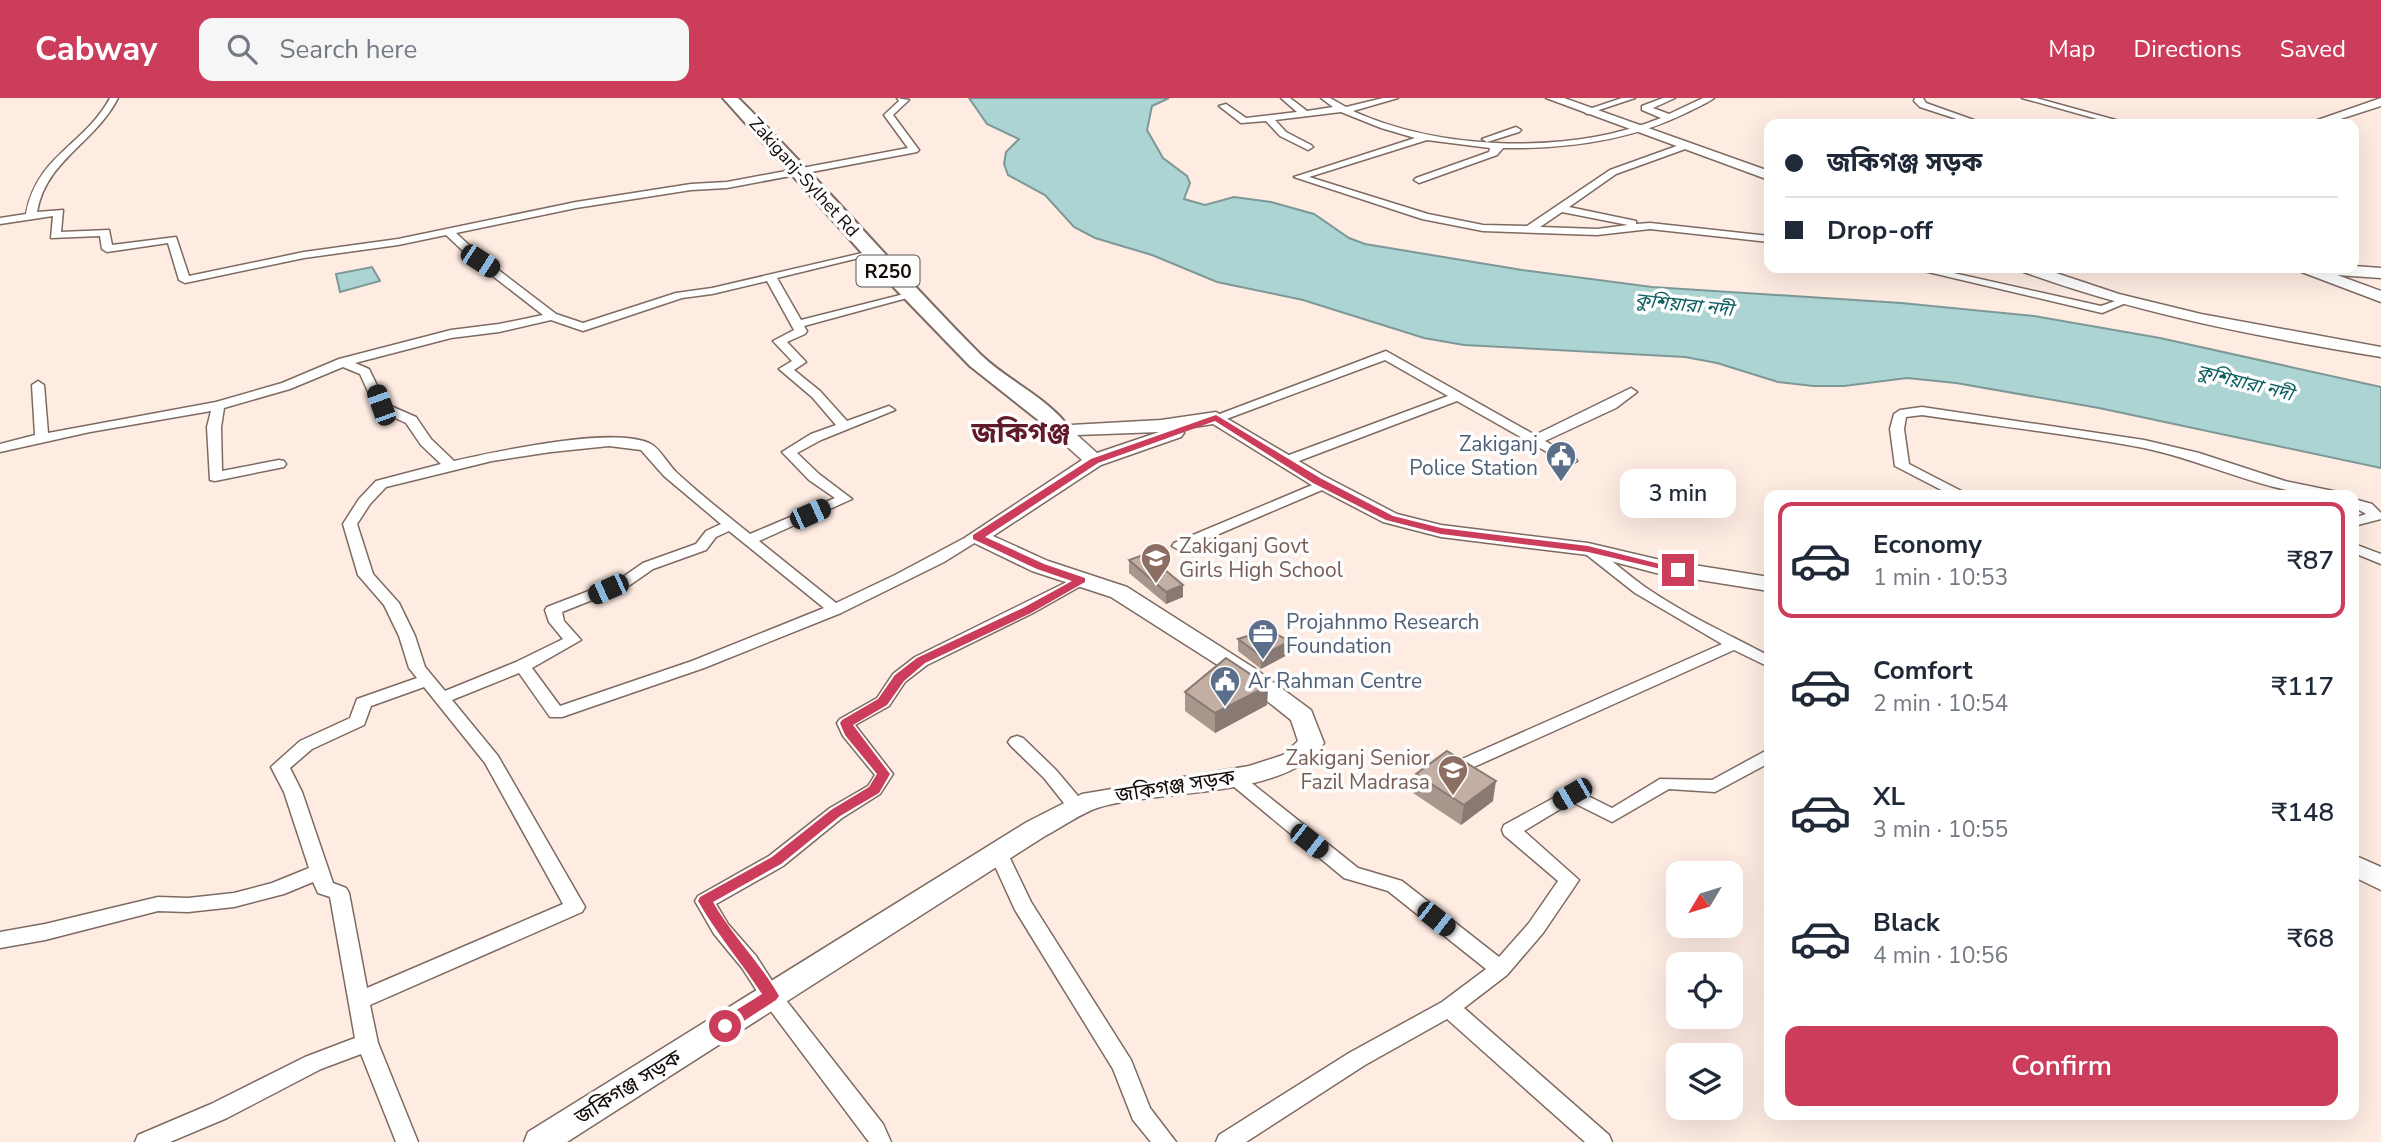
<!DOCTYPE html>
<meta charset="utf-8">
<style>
:root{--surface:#fff;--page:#f6f6f7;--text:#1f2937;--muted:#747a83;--line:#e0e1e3;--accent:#cc3c5b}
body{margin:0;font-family:"Nunito Sans","Noto Sans Bengali",sans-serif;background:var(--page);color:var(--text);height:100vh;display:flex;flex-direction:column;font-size:26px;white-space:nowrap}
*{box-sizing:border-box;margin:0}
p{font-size:23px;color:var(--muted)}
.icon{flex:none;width:38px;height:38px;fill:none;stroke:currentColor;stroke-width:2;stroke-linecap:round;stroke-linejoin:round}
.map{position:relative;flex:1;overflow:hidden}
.drawer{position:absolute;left:1764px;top:392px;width:595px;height:630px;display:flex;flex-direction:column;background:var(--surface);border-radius:14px;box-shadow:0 7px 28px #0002}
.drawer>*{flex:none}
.top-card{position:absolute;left:1764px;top:21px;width:595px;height:154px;border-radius:14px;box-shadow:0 7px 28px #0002;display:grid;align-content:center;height:154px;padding:0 21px;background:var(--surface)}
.needle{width:46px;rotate:232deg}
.tools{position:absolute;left:1666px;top:763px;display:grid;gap:14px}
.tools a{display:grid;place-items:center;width:77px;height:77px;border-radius:14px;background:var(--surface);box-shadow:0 7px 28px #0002;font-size:35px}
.end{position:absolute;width:32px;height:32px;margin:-16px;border:9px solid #cc3c5b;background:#fff;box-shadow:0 0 0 4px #fff}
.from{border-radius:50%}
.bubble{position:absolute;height:49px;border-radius:14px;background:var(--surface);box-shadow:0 7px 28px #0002;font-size:23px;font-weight:600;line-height:49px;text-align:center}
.car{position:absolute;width:21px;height:42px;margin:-21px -10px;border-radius:9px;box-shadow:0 0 5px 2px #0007;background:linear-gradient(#222 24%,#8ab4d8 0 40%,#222 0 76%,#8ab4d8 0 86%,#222 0)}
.top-card b{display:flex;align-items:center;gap:24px;height:66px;font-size:26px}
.top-card b+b{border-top:2px solid var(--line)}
.top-card i{width:18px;height:18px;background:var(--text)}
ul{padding:12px 0 0;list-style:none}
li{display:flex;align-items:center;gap:21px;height:116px;margin:0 14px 10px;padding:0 7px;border:4px solid transparent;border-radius:14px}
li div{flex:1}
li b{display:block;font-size:26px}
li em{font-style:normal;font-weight:600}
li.selected{border-color:var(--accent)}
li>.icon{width:63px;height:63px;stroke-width:1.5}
.action{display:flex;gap:14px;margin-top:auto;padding:14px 21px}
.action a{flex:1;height:80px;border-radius:14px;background:var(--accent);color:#fff;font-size:28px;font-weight:600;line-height:80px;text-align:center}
header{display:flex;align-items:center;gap:42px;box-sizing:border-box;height:98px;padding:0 35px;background:var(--accent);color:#fff}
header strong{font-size:33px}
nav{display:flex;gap:38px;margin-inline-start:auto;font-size:24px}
.search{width:490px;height:63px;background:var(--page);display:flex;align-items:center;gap:18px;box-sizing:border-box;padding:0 24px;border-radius:14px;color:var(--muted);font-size:26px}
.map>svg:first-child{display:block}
.water{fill:#abd4d3;stroke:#7d9896;stroke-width:2}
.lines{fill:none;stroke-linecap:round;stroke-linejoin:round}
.street-casing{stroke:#7d6a60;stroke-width:3}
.secondary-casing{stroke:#7d6a60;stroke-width:3}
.primary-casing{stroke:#7d6a60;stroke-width:4}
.street{fill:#fff;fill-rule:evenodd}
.secondary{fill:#fff;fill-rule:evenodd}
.primary{fill:#fff;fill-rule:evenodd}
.wall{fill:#a8968d}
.shaded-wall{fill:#887a73}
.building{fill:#c3aea4;stroke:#887a73;stroke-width:2}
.route{fill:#cc3c5b}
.labels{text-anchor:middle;stroke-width:7;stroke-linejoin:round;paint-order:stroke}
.far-street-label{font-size:18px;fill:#120b08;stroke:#fdfdfd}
.shield{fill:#fdfdfd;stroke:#585452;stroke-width:2}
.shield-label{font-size:19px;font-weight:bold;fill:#120b08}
.far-water-label{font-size:19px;font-style:italic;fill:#0c5f60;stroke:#fdfdfd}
.service-label{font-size:21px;fill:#4e5e75;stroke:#fdfdfd;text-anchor:start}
.education-label{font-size:21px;fill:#785e54;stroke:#fdfdfd;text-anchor:start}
.street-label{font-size:21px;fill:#120b08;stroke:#fdfdfd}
.district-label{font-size:28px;font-weight:bold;fill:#601a28;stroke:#fdfdfd}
</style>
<header>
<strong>Cabway</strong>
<div class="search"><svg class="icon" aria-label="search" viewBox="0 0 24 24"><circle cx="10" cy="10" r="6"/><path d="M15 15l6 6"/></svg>Search here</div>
<nav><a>Map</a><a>Directions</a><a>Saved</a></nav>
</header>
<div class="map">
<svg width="2381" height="1044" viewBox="0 0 2381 1044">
<rect width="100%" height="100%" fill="#feece3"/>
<g class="water">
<polygon points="969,0 1169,0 1152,8 1147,32 1163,60 1187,78 1190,85 1184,101 1205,107 1234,99 1271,104 1314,116 1349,140 1365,146 1522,172 1652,189 1901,205 2034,218 2160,240 2381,289 2381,370 2099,310 1956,285 1907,280 1844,288 1813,288 1778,284 1717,265 1685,259 1464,247 1424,240 1303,202 1217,184 1152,157 1095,140 1074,129 1045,97 1008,77 1004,66 1006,54 1019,41 987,26"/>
<polygon points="372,169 380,183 340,194 336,176"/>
</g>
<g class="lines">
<g class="street-casing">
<g id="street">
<path d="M110 0H118C95 45 46 62 37 114L63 112 61 134 109 132 112 147 176 139 189 178 304 154 398 141 576 104 691 86 727 84 908 50 884 17 899 3 897 0 909 2 893 17 919 52 917 54 727 90 691 92 576 110 456 135 484 161 556 216 583 225 676 195 712 190 875 152V156L777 180 801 222 912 194 918 197 804 228 807 233 805 236 787 244 806 264 794 272 820 293 847 323 889 308 895 312 821 342 797 355 819 376 852 401 759 443 836 505 895 477 972 436H982L984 439 944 464 841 515 704 570 562 619H550L519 575 452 602 498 658 585 809 582 814 370 907 378 945 418 1044H396L361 956 321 971 227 1020 170 1044H135L138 1037 211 1006 305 959 355 940 330 799 318 795 313 784 284 796 234 809 188 814 158 813 45 842 0 850V834L45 826 158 799 188 800 234 795 272 785 309 770 284 694 271 669 300 643 350 620 357 601 417 580 409 570 399 538 384 507 358 477 343 426 359 401 376 383 441 366 421 347 406 325 376 311 360 276 343 269 290 291 224 310 221 329 222 373 279 362 284 363 286 366 284 369 279 370 215 383 210 382 207 329 211 313 90 334 0 354V346L35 337 32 287 38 283 44 287 48 335 216 304 282 285 339 261 451 232 499 226 543 217 476 165 446 137 398 147 304 160 185 185 179 182 168 145 107 154 102 151 100 138 51 140 53 118 0 126V120L26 116C37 57 84 48 110 0ZM767 183 794 232 773 243 792 263 779 271 812 299 836 327 811 336 782 354 809 382 835 400 750 436C725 416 700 396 676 374 668 366 660 351 651 346 615 327 495 354 454 363L431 341 416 319 386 306 369 271 355 265 451 240 499 234 551 222 583 233 682 200 712 196ZM609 348 641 352 664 378 721 426 706 433 696 446 643 465 620 481 547 509 545 512 549 524 563 541 516 564 445 593 425 569 415 538 399 505 373 476 357 426 370 406 386 389 492 363 551 354ZM729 433 824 510 692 563 560 608 532 570 581 542 564 523 562 514 630 487 653 471 706 452 716 439ZM424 589 485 665 563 806 367 890 349 795 346 790 333 785 302 694 290 670 312 651 364 627 371 608Z"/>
<path d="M1281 0H1290L1307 13 1333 9 1321 0H1330L1346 9 1383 0H1398L1353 13C1441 53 1571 57 1661 20L1642 12V8L1663 0H1675L1653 10 1669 16 1703 0H1714C1706 6 1695 10 1686 15 1629 43 1566 51 1503 50L1497 57 1419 85 1414 82 1416 80 1489 54 1490 50 1427 42 1309 79 1428 116 1483 127 1527 128 1610 72 1685 45 1688 46V50L1616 76 1569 109 1636 123V126L1650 125 1769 138V144L1650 131 1597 137 1483 133 1422 121 1294 79 1415 40 1381 30 1341 14 1275 22 1286 34 1311 47 1313 49 1308 52 1280 38 1266 23 1241 25 1219 8 1226 6 1246 20 1297 14ZM1562 114 1628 127 1597 131 1540 129Z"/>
<polygon points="1622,0 1635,0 1587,16 1583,13"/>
<polygon points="1915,0 1923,0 1926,5 1985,26 1972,26 1920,9 1914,3"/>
<polygon points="2022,0 2036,0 2130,26 2115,26"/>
<polygon points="1516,29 1521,32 1519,34 1487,44 1482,41"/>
<polygon points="1911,170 1931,170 2101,208 2127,199 2133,202 2102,215"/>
<polygon points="1386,253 1535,337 1631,290 1637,294 1616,310 1545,343 1575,360 1577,363 1570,367 1457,303 1291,366 1281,366 1279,363 1281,360 1448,298 1385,262 1221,323 1216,324 1209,320"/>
<path d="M1922 309 2144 342 2199 355 2285 383 2338 394 2340 397C2273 400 2209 363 2144 350 2071 336 1996 328 1922 317L1906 319 1904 331 1909 366 1969 397H1951L1895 368 1890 331 1894 316 1900 312Z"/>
<polygon points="1324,382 1331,386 1329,389 1184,451 1179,452 1172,448 1174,445"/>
<polygon points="2354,401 2372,406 2381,415 2381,421 2354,428 2354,420 2366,416 2354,409"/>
<polygon points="2354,446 2381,456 2381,466 2354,455"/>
<path d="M1588 447 1593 448C1610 461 1627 476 1645 489 1684 516 1728 536 1769 558V569L1734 552 1465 673H1453L1450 669 1453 665 1722 546 1635 495 1583 454 1581 451Z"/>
<polygon points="1081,477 1086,479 1089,482 1086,485 1033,515 927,567 905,584 889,608 855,627 893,676 880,696 842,720 783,768 716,806 728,826 756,858 778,892 883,1026 891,1044 869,1044 764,904 742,870 714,836 695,803 698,798 769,758 830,710 868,688 875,677 843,638 837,625 840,621 877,600 893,576 915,559"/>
<polygon points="1017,638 1023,640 1056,672 1083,704 1086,709 1083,714 1071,714 1044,680 1011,648 1008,644 1011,640"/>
<polygon points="1769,651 1769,665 1715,694 1669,691 1612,724 1572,704 1524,733 1579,782 1543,835 1507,877 1464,910 1609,1037 1612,1044 1585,1044 1447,921 1365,967 1246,1044 1216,1044 1219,1037 1349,955 1442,904 1486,871 1388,793 1344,780 1227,683 1224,679 1227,675 1239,675 1358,770 1402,783 1499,859 1529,825 1558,783 1504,737 1502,732 1504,727 1572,690 1612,710 1660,681 1712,682"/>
<polygon points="998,748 1005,750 1031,804 1131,962 1150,1010 1176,1044 1151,1044 1133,1022 1113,971 1015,812 989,755 991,750"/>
</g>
</g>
<g class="secondary-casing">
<g id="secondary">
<polygon points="1546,0 1564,0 1769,73 1769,82"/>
<polygon points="2381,0 2381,8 2325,26 2306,26"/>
<polygon points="2354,168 2381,170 2381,180 2337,177 2381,193 2381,204 2299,173 2297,170"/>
<path d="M2019 170H2041L2119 196 2201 216 2381 249V259C2259 239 2138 216 2021 173Z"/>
<path d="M1216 314 1324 378 1397 416 1441 427 1588 445 1656 461 1769 479V493L1656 475 1588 457 1441 439 1383 424 1310 386 1213 326 1180 331 1184 335 1181 339 1101 367 993 438 1048 463 1127 489 1254 570 1311 612 1324 645C1289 701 1156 691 1097 710 1080 716 1062 729 1045 738L567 1044H524L528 1034 1027 724 1082 696 1249 668 1283 657 1298 643 1291 622 1238 580 1111 499 1032 473 970 443 966 439 1082 362 1053 336 1050 332 1053 328 1161 322ZM1159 334 1097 355 1077 337Z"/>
<polygon points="2354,757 2381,769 2381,792 2354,779"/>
</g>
</g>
<g class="primary-casing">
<path id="primary" d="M723 0H738C822 83 898 174 981 257 1009 284 1049 300 1071 332L1068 337H1052L1042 325 970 268 880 175Z"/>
</g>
<use href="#street" class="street"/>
<use href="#secondary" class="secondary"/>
<use href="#primary" class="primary"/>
</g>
<g class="wall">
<polygon points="1129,462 1183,499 1166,506 1129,475"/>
<polygon points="1238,541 1290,543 1289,556 1261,571 1238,553"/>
<polygon points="1268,588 1267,607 1215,635 1185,613 1185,594"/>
<polygon points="1416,676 1493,703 1461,727 1413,695"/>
</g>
<g class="shaded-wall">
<polygon points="1183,487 1183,499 1166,506 1166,494"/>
<polygon points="1290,543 1289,556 1261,571 1261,558"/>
<polygon points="1268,588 1267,607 1215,635 1215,615"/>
<polygon points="1496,683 1493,703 1461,727 1464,707"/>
</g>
<g class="building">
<polygon points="1146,456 1183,487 1166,494 1129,462"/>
<polygon points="1268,532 1290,543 1261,558 1238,541"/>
<polygon points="1226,560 1268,588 1215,615 1185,594"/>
<polygon points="1447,653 1496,683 1464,707 1416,676"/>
</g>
<path class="route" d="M1216 317 1320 380 1393 418 1441 430 1588 448 1684 472 1678 475 1588 454 1441 436 1386 422 1313 385 1215 323 1098 365 985 439 1044 466 1085 480V484L1031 515 925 565 904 583 887 607 853 627 890 676 879 695 840 718 781 766 713 804C732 838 760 864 779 898L776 902 730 932H719L717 928 719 923 762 896C741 864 717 836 698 803L700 799 772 759 831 712 869 689 877 676 845 637 840 625 842 622 878 601 895 577 917 560 1023 510 1072 483 1037 471 973 441V437L1091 361Z"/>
<defs>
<g id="civic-pin" transform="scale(1.575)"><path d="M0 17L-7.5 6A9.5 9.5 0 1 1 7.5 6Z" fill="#5c6f8a" stroke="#fdfdfd"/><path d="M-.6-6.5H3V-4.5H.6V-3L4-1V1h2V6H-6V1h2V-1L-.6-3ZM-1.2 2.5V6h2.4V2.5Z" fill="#fff"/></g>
<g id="school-pin" transform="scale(1.575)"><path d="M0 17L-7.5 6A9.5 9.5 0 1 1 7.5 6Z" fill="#8d6e63" stroke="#fdfdfd"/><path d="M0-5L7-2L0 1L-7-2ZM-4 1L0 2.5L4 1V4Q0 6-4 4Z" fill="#fff"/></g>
<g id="office-pin" transform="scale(1.575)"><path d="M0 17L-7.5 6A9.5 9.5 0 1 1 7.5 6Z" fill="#5c6f8a" stroke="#fdfdfd"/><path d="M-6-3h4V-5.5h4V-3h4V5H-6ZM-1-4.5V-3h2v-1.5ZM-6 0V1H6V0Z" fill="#fff"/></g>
</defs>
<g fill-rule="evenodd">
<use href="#civic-pin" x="1561" y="358"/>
<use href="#school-pin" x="1156" y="460"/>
<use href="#office-pin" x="1263" y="536"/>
<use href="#civic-pin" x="1225" y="583"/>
<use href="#school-pin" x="1453" y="672"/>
</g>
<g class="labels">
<g class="far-street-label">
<text transform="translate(804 79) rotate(48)" y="6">Zakiganj-Sylhet Rd</text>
</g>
<rect class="shield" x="856.5" y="157.5" width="63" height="31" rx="5"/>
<g class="shield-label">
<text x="888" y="180">R250</text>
</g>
<g class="far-water-label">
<text transform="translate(1684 206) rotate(6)" y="7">কুশিয়ারা নদী</text>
<text transform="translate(2245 284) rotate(14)" y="7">কুশিয়ারা নদী</text>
</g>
<g class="service-label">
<text x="1538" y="353" text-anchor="end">Zakiganj<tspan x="1538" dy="24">Police Station</tspan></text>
<text x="1286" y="531">Projahnmo Research<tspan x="1286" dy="24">Foundation</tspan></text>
<text x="1248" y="590">Ar Rahman Centre</text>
</g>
<g class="education-label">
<text x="1179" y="455">Zakiganj Govt<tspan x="1179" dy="24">Girls High School</tspan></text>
<text x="1430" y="667" text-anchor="end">Zakiganj Senior<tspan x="1430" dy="24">Fazil Madrasa</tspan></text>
</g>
<g class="street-label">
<text transform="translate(1175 688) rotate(-9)" y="7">জকিগঞ্জ সড়ক</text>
<text transform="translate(628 989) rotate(-32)" y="7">জকিগঞ্জ সড়ক</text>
</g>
<g class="district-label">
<text x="1021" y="344">জকিগঞ্জ</text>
</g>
</g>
</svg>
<div class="tools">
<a><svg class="needle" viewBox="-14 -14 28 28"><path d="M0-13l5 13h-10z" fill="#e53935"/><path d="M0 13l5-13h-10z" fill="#747a83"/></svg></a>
<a><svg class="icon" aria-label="locate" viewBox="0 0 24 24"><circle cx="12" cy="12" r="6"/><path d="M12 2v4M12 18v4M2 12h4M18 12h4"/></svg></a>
<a><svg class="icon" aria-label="layers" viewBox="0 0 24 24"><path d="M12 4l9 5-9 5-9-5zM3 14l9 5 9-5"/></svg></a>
</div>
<i class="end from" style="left:725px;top:928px"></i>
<i class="end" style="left:1678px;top:472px"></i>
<div class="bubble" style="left:1620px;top:371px;width:116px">3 min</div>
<i class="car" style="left:480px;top:163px;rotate:123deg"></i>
<i class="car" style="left:381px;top:307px;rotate:340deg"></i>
<i class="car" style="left:810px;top:416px;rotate:66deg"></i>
<i class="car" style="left:608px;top:491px;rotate:246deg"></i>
<i class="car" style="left:1572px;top:696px;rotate:240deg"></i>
<i class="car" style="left:1309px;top:743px;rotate:128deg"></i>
<i class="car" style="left:1436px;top:821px;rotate:128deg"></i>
<div class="top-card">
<b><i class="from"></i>জকিগঞ্জ সড়ক</b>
<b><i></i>Drop-off</b>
</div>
<section class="drawer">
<ul>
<li class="selected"><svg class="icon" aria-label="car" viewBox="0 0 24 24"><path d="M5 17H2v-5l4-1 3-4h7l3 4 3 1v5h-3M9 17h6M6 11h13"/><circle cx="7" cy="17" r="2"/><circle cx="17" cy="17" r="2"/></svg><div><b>Economy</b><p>1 min · 10:53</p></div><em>₹87</em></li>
<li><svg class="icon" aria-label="car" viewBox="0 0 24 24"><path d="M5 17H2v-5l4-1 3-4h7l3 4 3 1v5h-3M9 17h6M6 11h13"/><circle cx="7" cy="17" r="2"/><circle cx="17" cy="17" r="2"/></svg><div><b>Comfort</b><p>2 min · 10:54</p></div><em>₹117</em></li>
<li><svg class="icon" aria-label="car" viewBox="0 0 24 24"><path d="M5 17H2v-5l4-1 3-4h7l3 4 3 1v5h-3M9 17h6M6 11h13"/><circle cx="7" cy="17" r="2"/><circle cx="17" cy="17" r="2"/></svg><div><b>XL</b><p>3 min · 10:55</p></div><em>₹148</em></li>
<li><svg class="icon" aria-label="car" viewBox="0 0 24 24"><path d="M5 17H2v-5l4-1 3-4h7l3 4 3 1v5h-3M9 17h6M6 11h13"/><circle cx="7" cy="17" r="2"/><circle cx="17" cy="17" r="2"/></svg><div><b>Black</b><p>4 min · 10:56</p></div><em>₹68</em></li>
</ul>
<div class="action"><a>Confirm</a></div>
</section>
</div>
